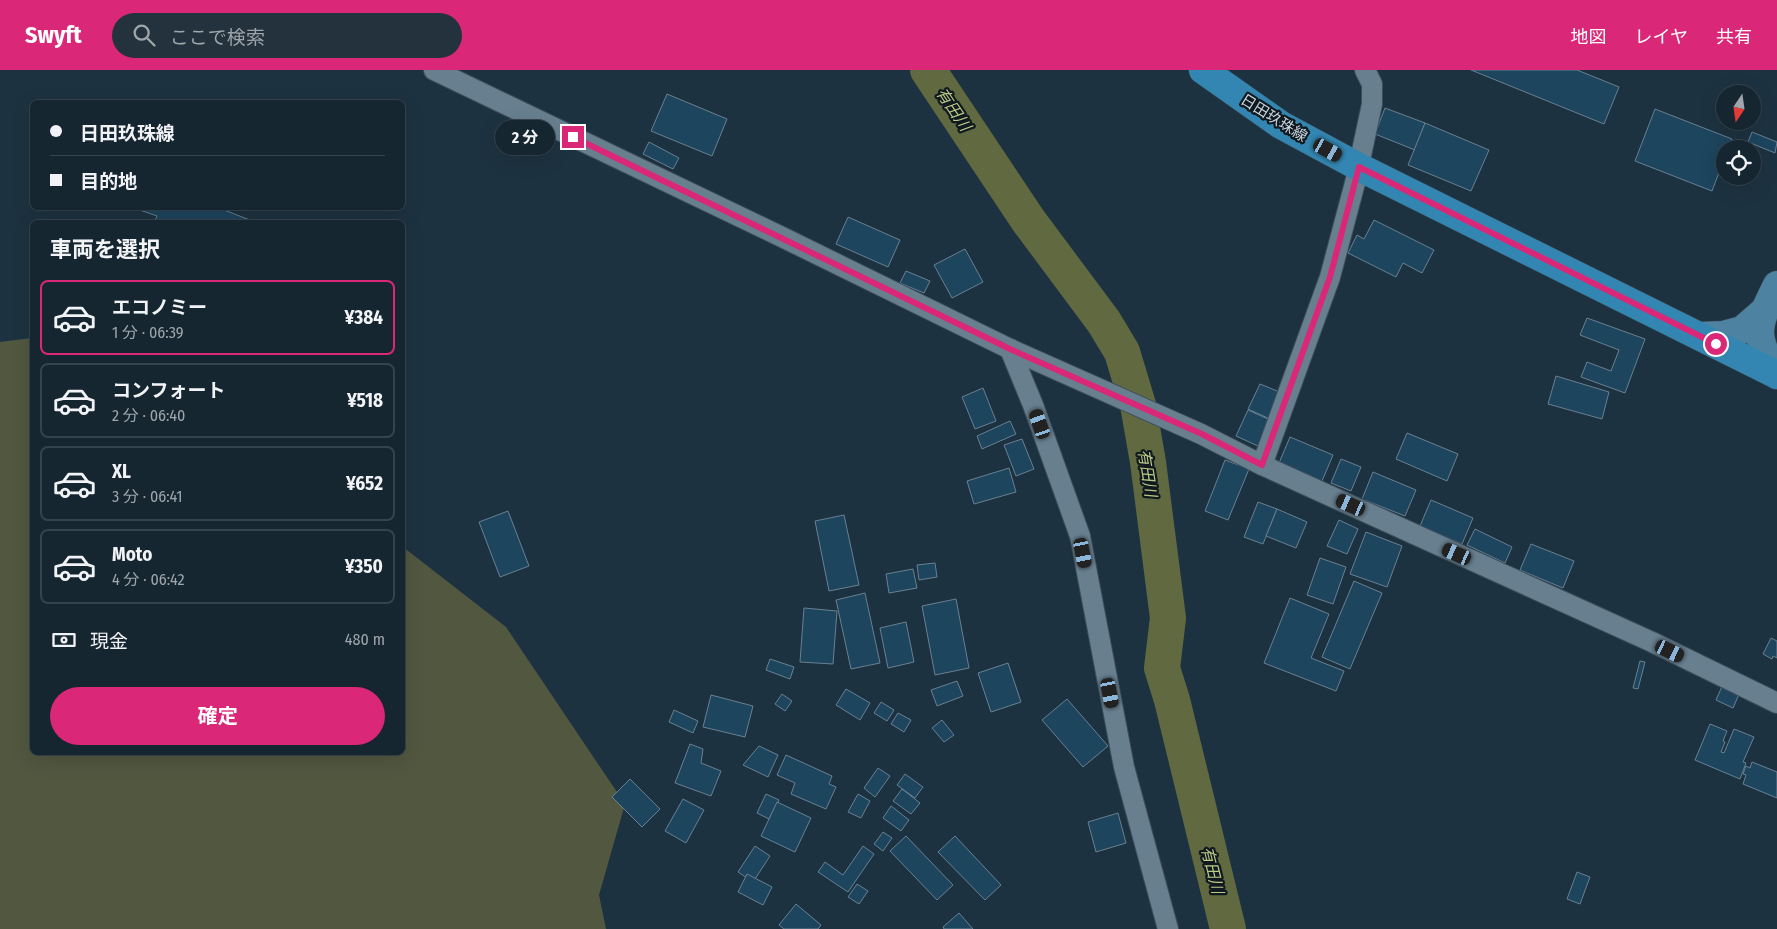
<!DOCTYPE html>
<html lang="ja">
<meta charset="utf-8">
<style>
:root{--surface:#162630;--page:#23323c;--text:#f1f3f6;--muted:#9ea5ab;--line:#35434c;--accent:#db2777}
body{margin:0;font-family:"Fira Sans Condensed","Noto Sans JP",sans-serif;background:var(--page);color:var(--text);height:100vh;display:flex;flex-direction:column;font-size:19px;white-space:nowrap}
*{box-sizing:border-box;margin:0}
p{font-size:16px;color:var(--muted)}
.icon{flex:none;width:28px;height:28px;fill:none;stroke:currentColor;stroke-width:2;stroke-linecap:round;stroke-linejoin:round}
.map{position:relative;flex:1;overflow:hidden}
.drawer{position:absolute;left:30px;top:150px;width:375px;height:535px;display:flex;flex-direction:column;background:var(--surface);border-radius:8px;box-shadow:0 5px 20px #0002,0 0 0 1px var(--line)}
.drawer>*{flex:none}
.banner{position:absolute;left:30px;top:30px;width:375px;height:110px;border-radius:8px;box-shadow:0 5px 20px #0002,0 0 0 1px var(--line);display:grid;align-content:center;height:110px;padding:0 20px;background:var(--surface)}
.needle{width:32px;rotate:193deg}
.controls{position:absolute;left:1716px;top:15px;display:grid;gap:10px}
.controls a{display:grid;place-items:center;width:45px;height:45px;border-radius:50%;background:var(--surface);box-shadow:0 5px 20px #0002,0 0 0 1px var(--line);font-size:25px}
.end{position:absolute;width:22px;height:22px;margin:-11px;border:6px solid #db2777;background:#fff;box-shadow:0 0 0 2px #fff}
.from{border-radius:50%}
.bubble{position:absolute;height:35px;border-radius:18px;background:var(--surface);box-shadow:0 5px 20px #0002,0 0 0 1px var(--line);font-size:16px;font-weight:700;line-height:35px;text-align:center}
.car{position:absolute;width:15px;height:30px;margin:-15px -8px;border-radius:6px;box-shadow:0 0 4px 1px #0007;background:linear-gradient(#222 24%,#8ab4d8 0 40%,#222 0 76%,#8ab4d8 0 86%,#222 0)}
.banner b{display:flex;align-items:center;gap:18px;height:48px;font-size:19px}
.banner b+b{border-top:1px solid var(--line)}
.banner i{width:12px;height:12px;background:var(--text)}
ul{padding:0;list-style:none}
li{display:flex;align-items:center;gap:15px;height:75px;margin:0 10px 8px;padding:0 10px;border:2px solid var(--line);border-radius:8px}
li div{flex:1}
li b{display:block;font-size:19px}
li em{font-style:normal;font-weight:700}
li.on{border-color:var(--accent)}
li>.icon{width:45px;height:45px;stroke-width:1.5}
h2{padding:0 20px;font-size:22px;line-height:60px}
.pay{display:flex;align-items:center;gap:12px;height:55px;padding:0 20px;font-size:19px}
.pay p{margin-inline-start:auto}
.cta{display:flex;gap:10px;margin-top:auto;padding:10px 20px}
.cta a{flex:1;height:58px;border-radius:30px;background:var(--accent);color:#fff;font-size:20px;font-weight:700;line-height:58px;text-align:center}
header{display:flex;align-items:center;gap:30px;box-sizing:border-box;height:70px;padding:0 25px;background:var(--accent);color:#fff}
header strong{font-size:24px}
nav{display:flex;gap:28px;margin-inline-start:auto;font-size:18px}
.search{width:350px;height:45px;background:var(--page);display:flex;align-items:center;gap:12px;box-sizing:border-box;padding:0 18px;border-radius:28px;color:var(--muted);font-size:19px}
.map>svg:first-child{display:block}
.green{fill:#525740}
.lines{fill:none;stroke-linecap:round;stroke-linejoin:round}
.river{stroke:#606940;stroke-width:36}
.building{fill:#1e455e;stroke:#698091}
.street-casing{stroke:#3c4e5b;stroke-width:22}
.secondary-casing{stroke:#3c4e5b;stroke-width:29}
.primary-casing{stroke:#3c4e5b;stroke-width:29}
.street{stroke:#677f8f;stroke-width:20}
.secondary{stroke:#4d82a0;stroke-width:28}
.primary{stroke:#3386b1;stroke-width:28}
.route{stroke:#db2777;stroke-width:6}
.labels{text-anchor:middle;stroke-width:4.5;stroke-linejoin:round;paint-order:stroke}
.street-label{font-size:15px;fill:#c9d5df;stroke:#0f191f}
.water-label{font-size:16px;font-style:italic;fill:#bac884;stroke:#0f191f}
</style>
<header>
<strong>Swyft</strong>
<div class="search"><svg class="icon" aria-label="search" viewBox="0 0 24 24"><circle cx="10" cy="10" r="6"/><path d="M15 15l6 6"/></svg>ここで検索</div>
<nav><a>地図</a><a>レイヤ</a><a>共有</a></nav>
</header>
<div class="map">
<svg width="1777" height="859" viewBox="0 0 1777 859">
<rect width="100%" height="100%" fill="#1d3240"/>
<polygon class="green" points="32,268 32,682 402,682 403,477 506,557 625,734 599,825 606,859 0,859 0,272"/>
<g class="lines">
<polyline class="river" points="928,0 1028,150 1104,252 1122,282 1138,335 1148,392 1168,548 1162,598 1172,630 1228,859"/>
</g>
<g class="building">
<polygon points="1471,0 1577,0 1619,17 1604,54"/>
<polygon points="667,24 727,49 712,86 651,61"/>
<polygon points="1385,38 1425,53 1415,80 1375,64"/>
<polygon points="1655,39 1732,69 1728,79 1725,79 1725,87 1712,121 1635,91"/>
<polygon points="1425,53 1489,80 1471,121 1408,95"/>
<polygon points="1752,62 1777,72 1775,83 1748,72"/>
<polygon points="649,72 679,88 673,99 643,84"/>
<polygon points="138,138 219,138 255,152 154,152 157,146 137,139"/>
<polygon points="848,147 900,170 888,197 836,174"/>
<polygon points="1374,150 1434,180 1422,203 1403,193 1396,207 1348,183 1357,165 1364,169"/>
<polygon points="965,179 983,212 952,228 934,195"/>
<polygon points="906,201 930,211 924,223 900,213"/>
<polygon points="1587,248 1645,269 1625,323 1581,307 1587,292 1611,301 1619,280 1580,265"/>
<polygon points="1556,306 1609,322 1602,349 1548,334"/>
<polygon points="1260,314 1282,323 1270,349 1248,339"/>
<polygon points="983,318 996,351 975,359 962,327"/>
<polygon points="1248,340 1270,350 1258,376 1236,366"/>
<polygon points="1010,351 1016,364 982,379 977,366"/>
<polygon points="1407,363 1458,384 1447,411 1396,389"/>
<polygon points="1290,367 1333,385 1322,411 1279,393"/>
<polygon points="1022,369 1034,399 1016,406 1004,375"/>
<polygon points="1341,389 1361,397 1351,421 1331,413"/>
<polygon points="1225,390 1249,399 1228,450 1205,441"/>
<polygon points="1009,398 1016,422 974,434 967,411"/>
<polygon points="1373,402 1416,420 1405,446 1362,429"/>
<polygon points="1431,430 1473,448 1462,474 1420,456"/>
<polygon points="1258,432 1277,439 1263,474 1244,467"/>
<polygon points="1277,439 1307,452 1296,478 1266,466"/>
<polygon points="508,441 529,496 500,507 479,452"/>
<polygon points="844,445 859,515 829,521 815,451"/>
<polygon points="1339,450 1358,459 1347,484 1327,476"/>
<polygon points="1475,459 1512,477 1505,493 1467,475"/>
<polygon points="1366,462 1402,476 1387,517 1350,504"/>
<polygon points="1531,474 1574,491 1563,518 1520,500"/>
<polygon points="1320,488 1346,497 1333,534 1307,525"/>
<polygon points="935,493 937,507 919,510 917,495"/>
<polygon points="913,499 917,518 889,523 886,504"/>
<polygon points="1354,511 1382,523 1350,599 1322,587"/>
<polygon points="865,523 880,593 851,599 836,530"/>
<polygon points="1290,528 1329,544 1311,588 1344,601 1336,621 1264,593"/>
<polygon points="956,529 969,598 935,605 922,536"/>
<polygon points="804,538 837,541 833,594 800,592"/>
<polygon points="906,552 914,592 888,598 880,558"/>
<polygon points="1771,568 1777,571 1777,588 1773,586 1772,589 1763,584"/>
<polygon points="770,589 794,597 790,609 766,600"/>
<polygon points="1640,591 1645,592 1638,619 1633,618"/>
<polygon points="1008,593 1021,632 991,642 978,603"/>
<polygon points="957,611 963,626 937,636 931,620"/>
<polygon points="1723,614 1740,622 1733,638 1716,630"/>
<polygon points="846,619 870,633 860,650 836,635"/>
<polygon points="782,624 792,631 785,641 775,634"/>
<polygon points="711,625 753,636 745,667 703,657"/>
<polygon points="1067,629 1108,676 1083,697 1042,650"/>
<polygon points="881,632 894,640 887,651 874,643"/>
<polygon points="674,640 698,651 693,663 669,652"/>
<polygon points="898,643 911,650 904,662 891,654"/>
<polygon points="942,650 954,665 944,672 932,658"/>
<polygon points="1710,654 1727,661 1723,671 1725,672 1721,682 1724,683 1734,659 1754,667 1743,692 1746,693 1740,709 1695,690"/>
<polygon points="690,674 703,679 701,693 721,701 711,726 675,713"/>
<polygon points="759,676 778,685 768,707 743,695"/>
<polygon points="786,685 832,706 829,714 836,717 826,739 791,724 795,713 777,705"/>
<polygon points="1752,692 1777,702 1777,728 1743,714 1746,705 1743,704 1746,696 1750,698"/>
<polygon points="878,698 890,706 875,727 864,718"/>
<polygon points="905,704 923,717 915,728 897,715"/>
<polygon points="630,709 660,739 642,757 612,727"/>
<polygon points="902,719 920,733 911,744 893,731"/>
<polygon points="766,724 779,730 769,749 757,743"/>
<polygon points="858,724 870,731 861,748 848,742"/>
<polygon points="683,729 704,740 686,773 665,761"/>
<polygon points="777,732 811,748 795,782 761,766"/>
<polygon points="891,736 909,750 901,761 883,748"/>
<polygon points="1118,743 1126,773 1096,782 1088,752"/>
<polygon points="883,762 892,768 883,781 874,774"/>
<polygon points="906,766 953,815 937,830 890,781"/>
<polygon points="955,766 1001,815 985,830 938,782"/>
<polygon points="755,776 770,786 753,812 738,802"/>
<polygon points="863,776 874,784 848,822 818,802 825,792 843,805"/>
<polygon points="1577,802 1590,807 1580,834 1567,829"/>
<polygon points="747,804 772,817 763,835 738,822"/>
<polygon points="857,814 868,821 859,834 848,827"/>
<polygon points="796,834 821,855 818,859 784,859 779,855"/>
<polygon points="959,843 973,859 944,859 943,857"/>
</g>
<g class="lines">
<g class="street-casing">
<g id="street">
<polyline points="434,0 782,167 1010,279 1201,364 1262,395 1652,572 1777,633"/>
<polyline points="1010,279 1033,335 1080,466 1124,697 1168,859"/>
<polyline points="1262,395 1330,207 1356,109 1372,34 1372,14 1365,0"/>
</g>
</g>
<g class="secondary-casing">
<g id="secondary">
<polyline points="1700,266 1723,265 1742,260 1764,241"/>
<path d="M1777 305C1752 265 1757 255 1777 215"/>
</g>
</g>
<g class="primary-casing">
<polyline id="primary" points="1203,0 1281,55 1359,97 1777,305"/>
</g>
<use href="#street" class="street"/>
<use href="#secondary" class="secondary"/>
<use href="#primary" class="primary"/>
</g>
<g class="lines">
<polyline class="route" points="573,67 1010,279 1202,364 1262,395 1330,207 1359,97 1716,274"/>
</g>
<g class="labels">
<g class="street-label">
<text transform="translate(1274 48) rotate(32)" y="5">日田玖珠線</text>
</g>
<g class="water-label">
<text transform="translate(954 39) rotate(56)" y="6">有田川</text>
<text transform="translate(1148 403) rotate(81)" y="6">有田川</text>
<text transform="translate(1213 800) rotate(76)" y="6">有田川</text>
</g>
</g>
</svg>
<div class="controls">
<a><svg class="needle" viewBox="-14 -14 28 28"><path d="M0-13l5 13h-10z" fill="#e53935"/><path d="M0 13l5-13h-10z" fill="#9ea5ab"/></svg></a>
<a><svg class="icon" aria-label="locate" viewBox="0 0 24 24"><circle cx="12" cy="12" r="6"/><path d="M12 2v4M12 18v4M2 12h4M18 12h4"/></svg></a>
</div>
<i class="end from" style="left:1716px;top:274px"></i>
<i class="end" style="left:573px;top:67px"></i>
<div class="bubble" style="left:495px;top:50px;width:60px">2 分</div>
<i class="car" style="left:1328px;top:80px;rotate:119deg"></i>
<i class="car" style="left:1040px;top:354px;rotate:341deg"></i>
<i class="car" style="left:1351px;top:435px;rotate:294deg"></i>
<i class="car" style="left:1083px;top:483px;rotate:169deg"></i>
<i class="car" style="left:1457px;top:484px;rotate:294deg"></i>
<i class="car" style="left:1670px;top:581px;rotate:116deg"></i>
<i class="car" style="left:1110px;top:623px;rotate:169deg"></i>
<div class="banner">
<b><i class="from"></i>日田玖珠線</b>
<b><i></i>目的地</b>
</div>
<section class="drawer">
<h2>車両を選択</h2>
<ul>
<li class="on"><svg class="icon" aria-label="car" viewBox="0 0 24 24"><path d="M5 17H2v-5l4-1 3-4h7l3 4 3 1v5h-3M9 17h6M6 11h13"/><circle cx="7" cy="17" r="2"/><circle cx="17" cy="17" r="2"/></svg><div><b>エコノミー</b><p>1 分 · 06:39</p></div><em>¥384</em></li>
<li><svg class="icon" aria-label="car" viewBox="0 0 24 24"><path d="M5 17H2v-5l4-1 3-4h7l3 4 3 1v5h-3M9 17h6M6 11h13"/><circle cx="7" cy="17" r="2"/><circle cx="17" cy="17" r="2"/></svg><div><b>コンフォート</b><p>2 分 · 06:40</p></div><em>¥518</em></li>
<li><svg class="icon" aria-label="car" viewBox="0 0 24 24"><path d="M5 17H2v-5l4-1 3-4h7l3 4 3 1v5h-3M9 17h6M6 11h13"/><circle cx="7" cy="17" r="2"/><circle cx="17" cy="17" r="2"/></svg><div><b>XL</b><p>3 分 · 06:41</p></div><em>¥652</em></li>
<li><svg class="icon" aria-label="car" viewBox="0 0 24 24"><path d="M5 17H2v-5l4-1 3-4h7l3 4 3 1v5h-3M9 17h6M6 11h13"/><circle cx="7" cy="17" r="2"/><circle cx="17" cy="17" r="2"/></svg><div><b>Moto</b><p>4 分 · 06:42</p></div><em>¥350</em></li>
</ul>
<div class="pay"><svg class="icon" aria-label="cash" viewBox="0 0 24 24"><path d="M3 7h18v10H3z"/><circle cx="12" cy="12" r="2"/></svg>現金<p>480 m</p></div>
<div class="cta"><a>確定</a></div>
</section>
</div>
